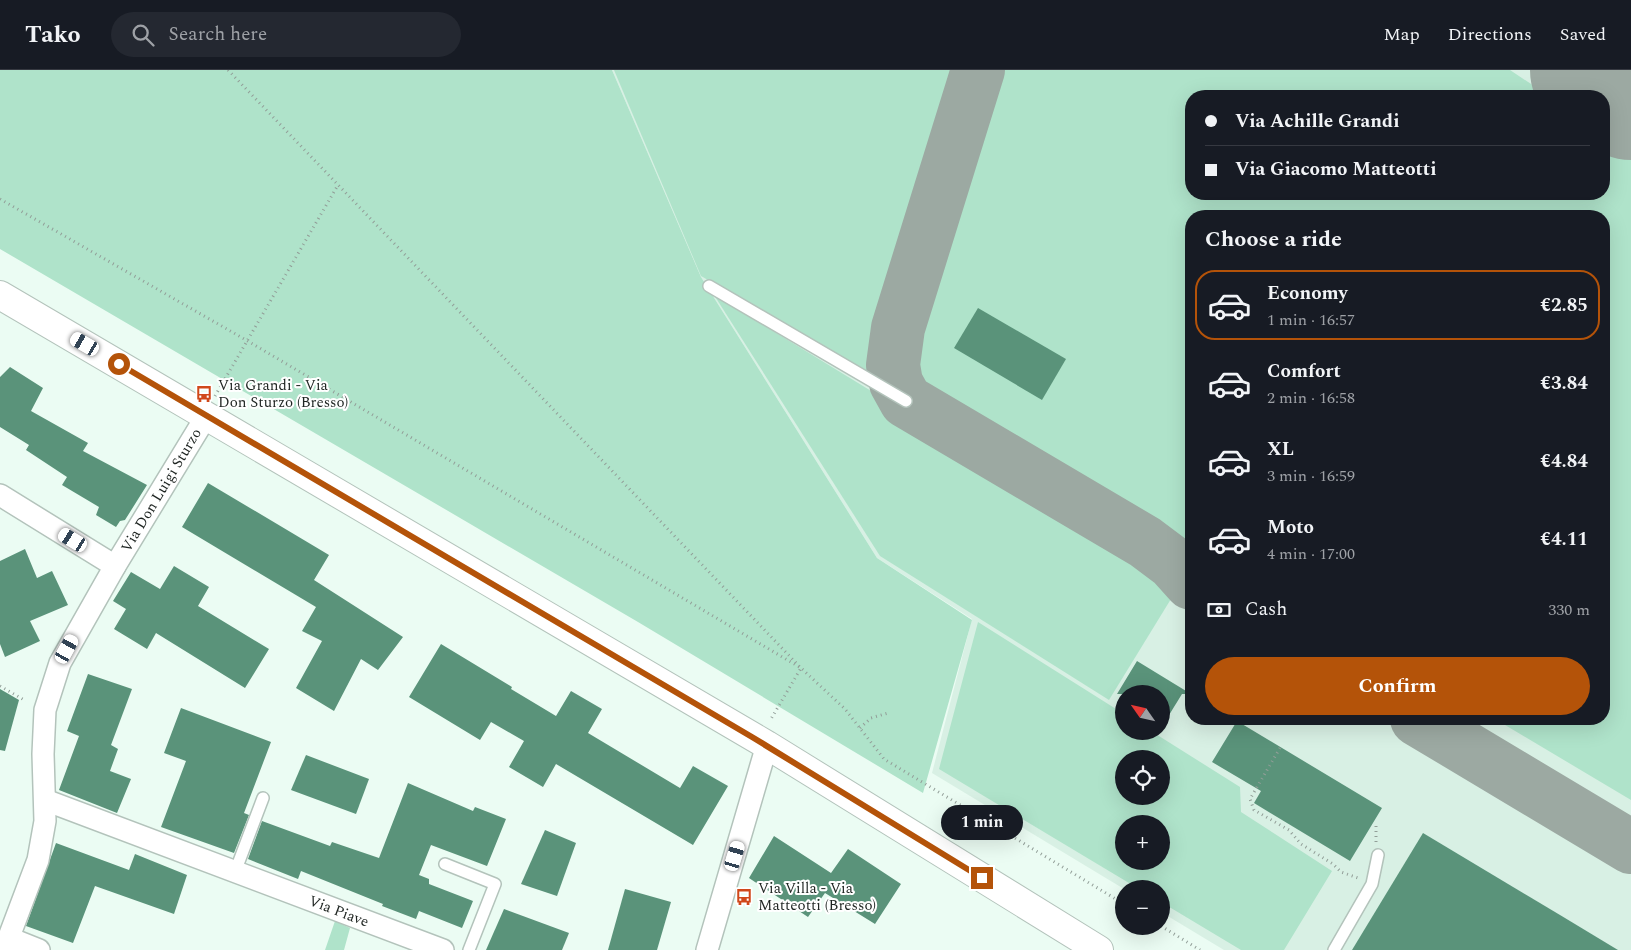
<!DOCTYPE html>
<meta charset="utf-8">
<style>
:root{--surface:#171b24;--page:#242831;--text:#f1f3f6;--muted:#9ea1a6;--line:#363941;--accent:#b45309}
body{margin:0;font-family:Spectral,serif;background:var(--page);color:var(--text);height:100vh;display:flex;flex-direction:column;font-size:19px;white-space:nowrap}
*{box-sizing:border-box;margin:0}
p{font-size:16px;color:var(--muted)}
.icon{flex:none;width:28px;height:28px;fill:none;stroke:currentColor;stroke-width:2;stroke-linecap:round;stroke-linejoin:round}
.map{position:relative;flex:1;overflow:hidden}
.sheet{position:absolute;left:1185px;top:140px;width:425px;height:515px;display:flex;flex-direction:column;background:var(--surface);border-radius:20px;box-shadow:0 5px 20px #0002}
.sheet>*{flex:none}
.hud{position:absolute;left:1185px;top:20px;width:425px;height:110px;border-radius:20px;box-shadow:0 5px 20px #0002;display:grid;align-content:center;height:110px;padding:0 20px;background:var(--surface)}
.needle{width:32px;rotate:304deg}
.tools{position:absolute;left:1115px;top:615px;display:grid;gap:10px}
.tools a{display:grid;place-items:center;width:55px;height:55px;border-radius:50%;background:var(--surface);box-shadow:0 5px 20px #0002;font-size:25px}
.end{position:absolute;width:22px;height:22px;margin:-11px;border:6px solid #b45309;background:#fff;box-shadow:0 0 0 2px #fff}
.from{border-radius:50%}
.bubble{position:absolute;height:35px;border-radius:18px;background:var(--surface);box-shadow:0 5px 20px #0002;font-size:16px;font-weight:700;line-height:35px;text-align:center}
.car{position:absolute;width:15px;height:30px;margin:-15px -8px;border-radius:6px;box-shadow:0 0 4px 1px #0007;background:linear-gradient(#fff 24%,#345 0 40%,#fff 0 76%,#345 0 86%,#fff 0)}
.hud b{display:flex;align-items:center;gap:18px;height:48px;font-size:19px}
.hud b+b{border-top:1px solid var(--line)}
.hud i{width:12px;height:12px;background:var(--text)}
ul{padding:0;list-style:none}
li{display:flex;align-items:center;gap:15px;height:70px;margin:0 10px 8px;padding:0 10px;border:2px solid transparent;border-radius:20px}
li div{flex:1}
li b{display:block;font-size:19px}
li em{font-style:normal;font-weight:700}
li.selected{border-color:var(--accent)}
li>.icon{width:45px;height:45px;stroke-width:1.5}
h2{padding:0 20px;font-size:22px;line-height:60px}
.pay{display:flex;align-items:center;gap:12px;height:55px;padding:0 20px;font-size:19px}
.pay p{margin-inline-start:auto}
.primary-button{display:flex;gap:10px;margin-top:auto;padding:10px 20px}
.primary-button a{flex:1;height:58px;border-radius:30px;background:var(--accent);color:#fff;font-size:20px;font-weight:700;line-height:58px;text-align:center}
header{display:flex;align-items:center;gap:30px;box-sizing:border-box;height:70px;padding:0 25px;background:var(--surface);border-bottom:1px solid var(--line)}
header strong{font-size:24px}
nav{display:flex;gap:28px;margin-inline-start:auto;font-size:18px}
.search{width:350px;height:45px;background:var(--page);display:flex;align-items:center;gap:12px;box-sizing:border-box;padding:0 18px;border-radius:28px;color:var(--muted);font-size:19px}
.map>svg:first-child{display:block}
.built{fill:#d8f0e4;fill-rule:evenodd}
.green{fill:#afe3ca;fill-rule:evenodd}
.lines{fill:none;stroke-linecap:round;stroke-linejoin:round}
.taxiway{stroke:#9ca9a2;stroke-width:54}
.runway{stroke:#9ca9a2;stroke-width:136}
.building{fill:#5a937a}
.service-casing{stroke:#b3c3bb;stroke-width:14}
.minor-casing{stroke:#b3c3bb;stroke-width:24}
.tertiary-casing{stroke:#b3c3bb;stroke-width:30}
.path{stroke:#929e98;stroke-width:3;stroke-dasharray:1 4;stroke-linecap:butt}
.service{stroke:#fff;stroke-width:11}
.minor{stroke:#fff;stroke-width:21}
.tertiary{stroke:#fff;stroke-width:28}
.route{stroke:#b45309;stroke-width:6}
.labels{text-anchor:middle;stroke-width:4;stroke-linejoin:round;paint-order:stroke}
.poi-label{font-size:15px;fill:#1e2421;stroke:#fff;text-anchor:start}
.street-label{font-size:15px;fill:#1e2421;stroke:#fff}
</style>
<header>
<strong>Tako</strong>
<div class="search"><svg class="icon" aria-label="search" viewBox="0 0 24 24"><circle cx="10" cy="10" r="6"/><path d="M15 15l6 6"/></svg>Search here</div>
<nav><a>Map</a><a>Directions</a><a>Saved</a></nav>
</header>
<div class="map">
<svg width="1631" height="880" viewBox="0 0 1631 880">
<rect width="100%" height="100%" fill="#ebfcf3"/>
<path class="built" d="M612 0H1631V880H1224L1161 842V819H1124L932 703 972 549 877 488 701 207ZM1191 26H1604V124H1191ZM1191 146H1604V649H1191ZM1124 624H1161V661H1124ZM1124 689H1161V726H1124ZM1124 754H1161V791H1124Z"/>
<g class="green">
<polygon points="0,0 612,0 701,207 877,488 972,550 923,723 638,552 0,179"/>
<polygon points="614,0 967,0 887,257 870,303 701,206"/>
<polygon points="988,0 1510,0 1549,26 1191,26 1191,124 1604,124 1604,63 1631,81 1631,730 1495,649 1604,649 1604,146 1191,146 1191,489 912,323 905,300 923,207"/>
<polygon points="714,225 1182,511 1109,630 880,486"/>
<path d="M978 552 1124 644V661H1151L1240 717 1241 742 1332 801 1284 880H1241L1161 832V819H1139L939 699ZM1124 689H1161V726H1124ZM1124 754H1161V791H1124Z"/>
<polygon points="335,851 350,858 344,880 325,880"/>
</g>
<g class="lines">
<g class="taxiway">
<polyline points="978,0 898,258 893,295 896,313 906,331 1145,472 1173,493 1191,513"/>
<polyline points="1417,649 1631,777"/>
</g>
<polyline class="runway" points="1598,0 1631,22"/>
</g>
<g class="building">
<polygon points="978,238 1066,289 1042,330 954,278"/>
<polygon points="10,297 43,318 31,341 88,373 83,381 147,415 125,450 120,451 116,457 96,445 99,437 62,415 67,407 26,380 29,375 0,357 0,307"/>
<polygon points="208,413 329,485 314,510 403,567 378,600 361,589 334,641 296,618 322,571 302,561 316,537 182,457"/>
<polygon points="25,479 37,508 52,501 68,535 30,551 40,571 5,587 0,574 0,491"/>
<polygon points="174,496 209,517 198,536 269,579 245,618 156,563 147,579 114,559 126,539 113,531 131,502 160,519"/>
<polygon points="441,574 512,617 511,619 556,646 571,621 602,639 588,663 680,718 693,696 728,716 693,775 556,694 543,717 509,697 524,671 491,652 480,670 409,627"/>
<polygon points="1137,591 1191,624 1182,624 1161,658 1161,624 1117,624"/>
<polygon points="88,604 132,619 111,675 118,679 110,701 131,709 117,743 59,720 79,666 67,661"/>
<polygon points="0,619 19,630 5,681 0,680"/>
<polygon points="181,638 271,672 244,743 249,745 234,783 161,757 186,691 164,683"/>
<polygon points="1237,651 1382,738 1350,791 1254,733 1261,721 1212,692"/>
<polygon points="306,685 369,709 356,744 291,720"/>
<polygon points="408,713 473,741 475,737 506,749 487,796 431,775 419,805 429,809 429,814 473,831 462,858 419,841 416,849 382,836 383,834 301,801 298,809 248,789 262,751 330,776 332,772 379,788"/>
<polygon points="545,760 576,773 557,826 521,814"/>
<polygon points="1423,763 1560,845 1618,880 1352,880"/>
<polygon points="774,766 831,803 848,779 901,814 875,854 825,823 808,847 749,808"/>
<polygon points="56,773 129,800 135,784 187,805 174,844 95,816 73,873 26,856"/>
<polygon points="625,819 671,832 657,880 608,880"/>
<polygon points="504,839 569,863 562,880 486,880"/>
</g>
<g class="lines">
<g class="service-casing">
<g id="service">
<polyline points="709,216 906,331"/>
<polyline points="445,794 495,814 469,880"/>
<polyline points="235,802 263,728"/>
<polyline points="1334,880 1372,814 1378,785"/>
</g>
</g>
<g class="minor-casing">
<g id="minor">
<polyline points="0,425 115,496"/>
<polyline points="45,730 443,880"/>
<polyline points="9,868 39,880"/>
<polyline points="4,880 38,790 45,751 43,684 45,640 60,593 115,496 207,345"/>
<polyline points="707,880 767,675"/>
</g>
</g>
<g class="tertiary-casing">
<polyline id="tertiary" points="0,225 767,675 1099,880"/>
</g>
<g class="path">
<polyline points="228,0 801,598 771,649 769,648"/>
<polyline points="0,129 246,270 801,598 845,639 884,689 1124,834"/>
<polyline points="215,326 338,115"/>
<polyline points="0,616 26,631"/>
<polyline points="860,658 871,648 888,643"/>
<polyline points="1280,678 1250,729 1254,740 1289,760 1301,774 1333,794 1341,802 1358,808"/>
<polyline points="1376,772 1376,752"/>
<polyline points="1161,856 1200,880"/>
</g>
<use href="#service" class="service"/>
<use href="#minor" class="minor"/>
<use href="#tertiary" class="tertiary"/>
</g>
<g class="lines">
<polyline class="route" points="119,294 752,667 982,808"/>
</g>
<defs>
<g id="bus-bare" transform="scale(1.35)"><path d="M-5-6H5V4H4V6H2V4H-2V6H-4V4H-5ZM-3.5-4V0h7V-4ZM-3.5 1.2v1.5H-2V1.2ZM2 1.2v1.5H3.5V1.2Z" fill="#d0481a" stroke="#fff" stroke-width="2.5" paint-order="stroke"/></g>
</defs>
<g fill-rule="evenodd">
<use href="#bus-bare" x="204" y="324"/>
<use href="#bus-bare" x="744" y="827"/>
</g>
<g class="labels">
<g class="poi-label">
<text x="218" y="320">Via Grandi - Via<tspan x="218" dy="17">Don Sturzo (Bresso)</tspan></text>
<text x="758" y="823">Via Villa - Via<tspan x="758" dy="17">Matteotti (Bresso)</tspan></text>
</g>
<g class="street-label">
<text transform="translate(161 420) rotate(-59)" y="5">Via Don Luigi Sturzo</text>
<text transform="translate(339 841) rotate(21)" y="5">Via Piave</text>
</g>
</g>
</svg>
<div class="tools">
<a><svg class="needle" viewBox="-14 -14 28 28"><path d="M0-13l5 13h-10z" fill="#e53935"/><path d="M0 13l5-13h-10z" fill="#9ea1a6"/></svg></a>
<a><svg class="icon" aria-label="locate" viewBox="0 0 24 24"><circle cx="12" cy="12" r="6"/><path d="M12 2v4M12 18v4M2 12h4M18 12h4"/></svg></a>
<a>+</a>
<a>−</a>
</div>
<i class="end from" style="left:119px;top:294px"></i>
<i class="end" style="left:982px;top:808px"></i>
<div class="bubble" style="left:941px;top:735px;width:82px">1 min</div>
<i class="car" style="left:85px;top:274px;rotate:300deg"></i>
<i class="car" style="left:73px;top:470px;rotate:301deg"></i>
<i class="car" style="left:67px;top:579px;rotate:29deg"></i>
<i class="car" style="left:735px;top:786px;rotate:17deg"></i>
<div class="hud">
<b><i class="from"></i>Via Achille Grandi</b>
<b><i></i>Via Giacomo Matteotti</b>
</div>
<section class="sheet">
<h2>Choose a ride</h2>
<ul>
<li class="selected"><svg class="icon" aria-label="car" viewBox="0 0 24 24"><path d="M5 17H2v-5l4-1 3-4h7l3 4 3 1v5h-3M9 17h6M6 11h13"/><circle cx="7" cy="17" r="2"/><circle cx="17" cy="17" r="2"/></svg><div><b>Economy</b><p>1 min · 16:57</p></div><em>€2.85</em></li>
<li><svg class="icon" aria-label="car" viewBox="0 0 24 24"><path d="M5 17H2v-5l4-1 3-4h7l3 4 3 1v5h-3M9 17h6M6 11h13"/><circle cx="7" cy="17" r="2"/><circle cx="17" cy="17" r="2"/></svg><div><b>Comfort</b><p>2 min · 16:58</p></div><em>€3.84</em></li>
<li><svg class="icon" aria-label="car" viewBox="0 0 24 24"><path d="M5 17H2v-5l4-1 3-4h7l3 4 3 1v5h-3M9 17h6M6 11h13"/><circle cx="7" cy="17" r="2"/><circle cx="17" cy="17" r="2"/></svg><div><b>XL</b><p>3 min · 16:59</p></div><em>€4.84</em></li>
<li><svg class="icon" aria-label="car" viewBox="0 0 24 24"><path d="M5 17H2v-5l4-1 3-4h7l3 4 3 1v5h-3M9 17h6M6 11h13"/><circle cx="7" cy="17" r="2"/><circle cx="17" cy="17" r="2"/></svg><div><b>Moto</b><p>4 min · 17:00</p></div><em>€4.11</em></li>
</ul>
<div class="pay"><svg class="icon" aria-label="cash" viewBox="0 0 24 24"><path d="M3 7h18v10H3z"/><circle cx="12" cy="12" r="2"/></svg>Cash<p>330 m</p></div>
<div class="primary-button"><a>Confirm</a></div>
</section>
</div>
